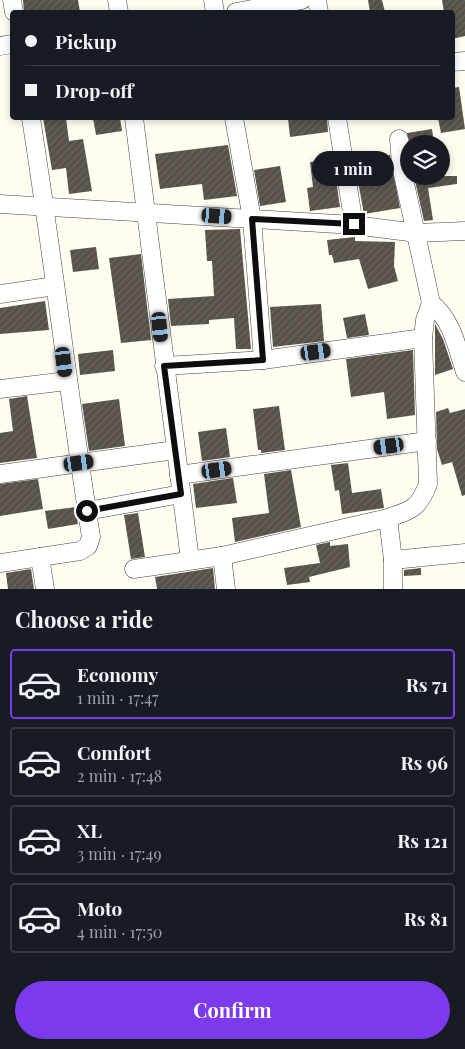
<!DOCTYPE html>
<meta charset="utf-8">
<style>
:root{--surface:#171b24;--page:#242831;--text:#f1f3f6;--muted:#9ea1a6;--line:#363941;--accent:#7c3aed}
body{margin:0;font-family:"Playfair Display",serif;background:var(--page);color:var(--text);height:100vh;display:flex;flex-direction:column;font-size:19px;white-space:nowrap}
*{box-sizing:border-box;margin:0}
p{font-size:16px;color:var(--muted)}
.icon{flex:none;width:28px;height:28px;fill:none;stroke:currentColor;stroke-width:2;stroke-linecap:round;stroke-linejoin:round}
.map{position:relative;height:589px;overflow:hidden}
.sheet{display:flex;flex-direction:column;background:var(--surface);flex:1}
.sheet>*{flex:none}
.guide{position:absolute;left:10px;top:10px;width:445px;height:110px;border-radius:5px;box-shadow:0 2px 8px #0003;display:grid;align-content:center;height:110px;padding:0 15px;background:var(--surface)}
.controls{position:absolute;left:400px;top:135px;display:grid;gap:10px}
.controls a{display:grid;place-items:center;width:50px;height:50px;border-radius:50%;background:var(--surface);box-shadow:0 2px 8px #0003;font-size:25px}
.end{position:absolute;width:22px;height:22px;margin:-11px;border:6px solid #0e0e0e;background:#fff;box-shadow:0 0 0 2px #fff}
.from{border-radius:50%}
.bubble{position:absolute;height:35px;border-radius:18px;background:var(--surface);box-shadow:0 2px 8px #0003;font-size:16px;font-weight:700;line-height:35px;text-align:center}
.car{position:absolute;width:15px;height:30px;margin:-15px -8px;border-radius:6px;box-shadow:0 0 4px 1px #0007;background:linear-gradient(#222 24%,#8ab4d8 0 40%,#222 0 76%,#8ab4d8 0 86%,#222 0)}
.guide b{display:flex;align-items:center;gap:18px;height:48px;font-size:19px}
.guide b+b{border-top:1px solid var(--line)}
.guide i{width:12px;height:12px;background:var(--text)}
ul{padding:0;list-style:none}
li{display:flex;align-items:center;gap:15px;height:70px;margin:0 10px 8px;padding:0 5px;border:2px solid var(--line);border-radius:5px}
li div{flex:1}
li b{display:block;font-size:19px}
li em{font-style:normal;font-weight:700}
li.active{border-color:var(--accent)}
li>.icon{width:45px;height:45px;stroke-width:1.5}
h2{padding:0 15px;font-size:22px;line-height:60px}
.cta{display:flex;gap:10px;margin-top:auto;padding:10px 15px}
.cta a{flex:1;height:58px;border-radius:30px;background:var(--accent);color:#fff;font-size:20px;font-weight:700;line-height:58px;text-align:center}
.map>svg:first-child{display:block}
.building{fill:url(#building-hatch)}
.lines{fill:none;stroke-linecap:round;stroke-linejoin:round}
.minor-casing{stroke:#414141;stroke-width:19}
.minor{stroke:#fff;stroke-width:18}
.route{stroke:#0e0e0e;stroke-width:6}
</style>
<div class="map">
<svg width="465" height="589" viewBox="0 0 465 589">
<defs>
<pattern id="building-hatch" width="6" height="6" patternUnits="userSpaceOnUse" patternTransform="scale(1.25)"><rect width="6" height="6" fill="#57514a"/><path d="M-1 1l2-2M0 6l6-6M5 7l2-2" fill="none" stroke="#6a6560"/></pattern>
</defs>
<rect width="100%" height="100%" fill="#fffdf0"/>
<g class="building">
<polygon points="23,0 78,0 80,12 24,12"/>
<polygon points="368,0 382,0 385,12 370,12"/>
<polygon points="442,0 465,0 465,36 452,39 452,12 444,12"/>
<polygon points="459,87 465,129 441,133 438,118 452,118 452,88"/>
<polygon points="43,118 66,118 69,141 83,139 92,191 69,194 66,168 52,170"/>
<polygon points="93,118 120,118 122,131 96,135"/>
<polygon points="288,118 327,118 328,132 290,137"/>
<polygon points="432,129 434,144 410,144 407,133"/>
<polygon points="228,145 237,196 204,200 202,184 160,189 155,154"/>
<polygon points="390,155 400,208 364,214 354,160"/>
<polygon points="333,159 340,207 310,211 307,188 313,187 310,162"/>
<polygon points="280,166 286,202 260,206 254,170"/>
<polygon points="414,176 457,176 457,184 428,188 433,220 424,221"/>
<polygon points="240,229 251,349 236,349 234,318 209,320 209,324 171,326 168,299 214,296 212,261 207,261 205,230"/>
<polygon points="355,237 355,241 395,242 394,266 398,281 368,289 359,259 334,263 332,255 329,255 327,240"/>
<polygon points="96,247 99,269 73,272 70,250"/>
<polygon points="141,254 151,340 121,343 109,258"/>
<polygon points="45,301 49,330 0,334 0,308"/>
<polygon points="321,304 324,341 273,347 270,307"/>
<polygon points="365,314 369,335 347,338 343,318"/>
<polygon points="435,324 443,339 453,369 435,375"/>
<polygon points="113,350 115,371 80,375 78,354"/>
<polygon points="413,350 415,415 387,419 384,392 351,397 346,359"/>
<polygon points="27,396 37,458 0,463 0,433 13,431 9,399"/>
<polygon points="119,399 125,446 89,451 82,404"/>
<polygon points="279,406 285,450 261,453 261,450 258,450 253,409"/>
<polygon points="448,408 450,413 465,409 465,495 462,496 452,462 442,465 437,449 436,412"/>
<polygon points="226,428 230,457 202,461 198,432"/>
<polygon points="348,463 352,493 381,489 384,508 342,514 339,490 335,491 331,465"/>
<polygon points="291,470 301,527 235,542 232,518 269,513 264,474"/>
<polygon points="233,478 237,503 196,508 193,484"/>
<polygon points="38,479 43,509 0,516 0,484"/>
<polygon points="76,507 78,524 48,529 45,511"/>
<polygon points="138,513 145,557 131,559 124,515"/>
<polygon points="330,542 330,546 348,544 350,567 309,577 310,582 287,585 284,568 320,563 316,545"/>
<polygon points="213,568 215,589 157,589 155,577"/>
<polygon points="421,568 421,575 404,576 404,570"/>
<polygon points="31,569 34,589 8,589 6,573"/>
</g>
<g class="lines">
<g class="minor-casing">
<g id="minor">
<polyline points="12,0 14,12"/>
<polyline points="117,0 119,12"/>
<polyline points="213,0 215,12"/>
<polyline points="317,0 319,12"/>
<polyline points="236,12 302,0"/>
<polyline points="0,46 12,44"/>
<polyline points="452,62 465,61"/>
<polyline points="134,118 190,560"/>
<polyline points="234,118 252,219 263,360"/>
<polyline points="337,118 354,225"/>
<path d="M399 139 401 165 431 303C452 320 457 347 465 372"/>
<polyline points="0,204 354,225 417,233 465,231"/>
<polyline points="0,294 55,286"/>
<polyline points="164,366 263,360 423,338"/>
<polyline points="0,389 67,381"/>
<polyline points="0,474 175,450"/>
<polyline points="179,475 427,441"/>
<polyline points="87,511 181,494"/>
<polyline points="388,518 393,560 393,589"/>
<polyline points="222,556 226,589"/>
<polyline points="40,557 45,589"/>
<polyline points="393,560 465,553"/>
<path d="M0 563 80 551 88 546 91 537C69 397 53 257 31 118"/>
<path d="M134 569 222 556 388 518C412 510 419 508 428 484L423 338 425 320 431 303"/>
</g>
</g>
<use href="#minor" class="minor"/>
</g>
<g class="lines">
<polyline class="route" points="87,511 181,494 164,366 263,360 252,219 354,224"/>
</g>
</svg>
<div class="controls">
<a><svg class="icon" aria-label="layers" viewBox="0 0 24 24"><path d="M12 4l9 5-9 5-9-5zM3 14l9 5 9-5"/></svg></a>
</div>
<i class="end from" style="left:87px;top:511px"></i>
<i class="end" style="left:354px;top:224px"></i>
<div class="bubble" style="left:312px;top:151px;width:82px">1 min</div>
<i class="car" style="left:217px;top:216px;rotate:94deg"></i>
<i class="car" style="left:160px;top:327px;rotate:174deg"></i>
<i class="car" style="left:316px;top:352px;rotate:82deg"></i>
<i class="car" style="left:64px;top:362px;rotate:173deg"></i>
<i class="car" style="left:389px;top:446px;rotate:262deg"></i>
<i class="car" style="left:79px;top:463px;rotate:82deg"></i>
<i class="car" style="left:217px;top:470px;rotate:82deg"></i>
<div class="guide">
<b><i class="from"></i>Pickup</b>
<b><i></i>Drop-off</b>
</div>
</div>
<section class="sheet">
<h2>Choose a ride</h2>
<ul>
<li class="active"><svg class="icon" aria-label="car" viewBox="0 0 24 24"><path d="M5 17H2v-5l4-1 3-4h7l3 4 3 1v5h-3M9 17h6M6 11h13"/><circle cx="7" cy="17" r="2"/><circle cx="17" cy="17" r="2"/></svg><div><b>Economy</b><p>1 min · 17:47</p></div><em>Rs 71</em></li>
<li><svg class="icon" aria-label="car" viewBox="0 0 24 24"><path d="M5 17H2v-5l4-1 3-4h7l3 4 3 1v5h-3M9 17h6M6 11h13"/><circle cx="7" cy="17" r="2"/><circle cx="17" cy="17" r="2"/></svg><div><b>Comfort</b><p>2 min · 17:48</p></div><em>Rs 96</em></li>
<li><svg class="icon" aria-label="car" viewBox="0 0 24 24"><path d="M5 17H2v-5l4-1 3-4h7l3 4 3 1v5h-3M9 17h6M6 11h13"/><circle cx="7" cy="17" r="2"/><circle cx="17" cy="17" r="2"/></svg><div><b>XL</b><p>3 min · 17:49</p></div><em>Rs 121</em></li>
<li><svg class="icon" aria-label="car" viewBox="0 0 24 24"><path d="M5 17H2v-5l4-1 3-4h7l3 4 3 1v5h-3M9 17h6M6 11h13"/><circle cx="7" cy="17" r="2"/><circle cx="17" cy="17" r="2"/></svg><div><b>Moto</b><p>4 min · 17:50</p></div><em>Rs 81</em></li>
</ul>
<div class="cta"><a>Confirm</a></div>
</section>
